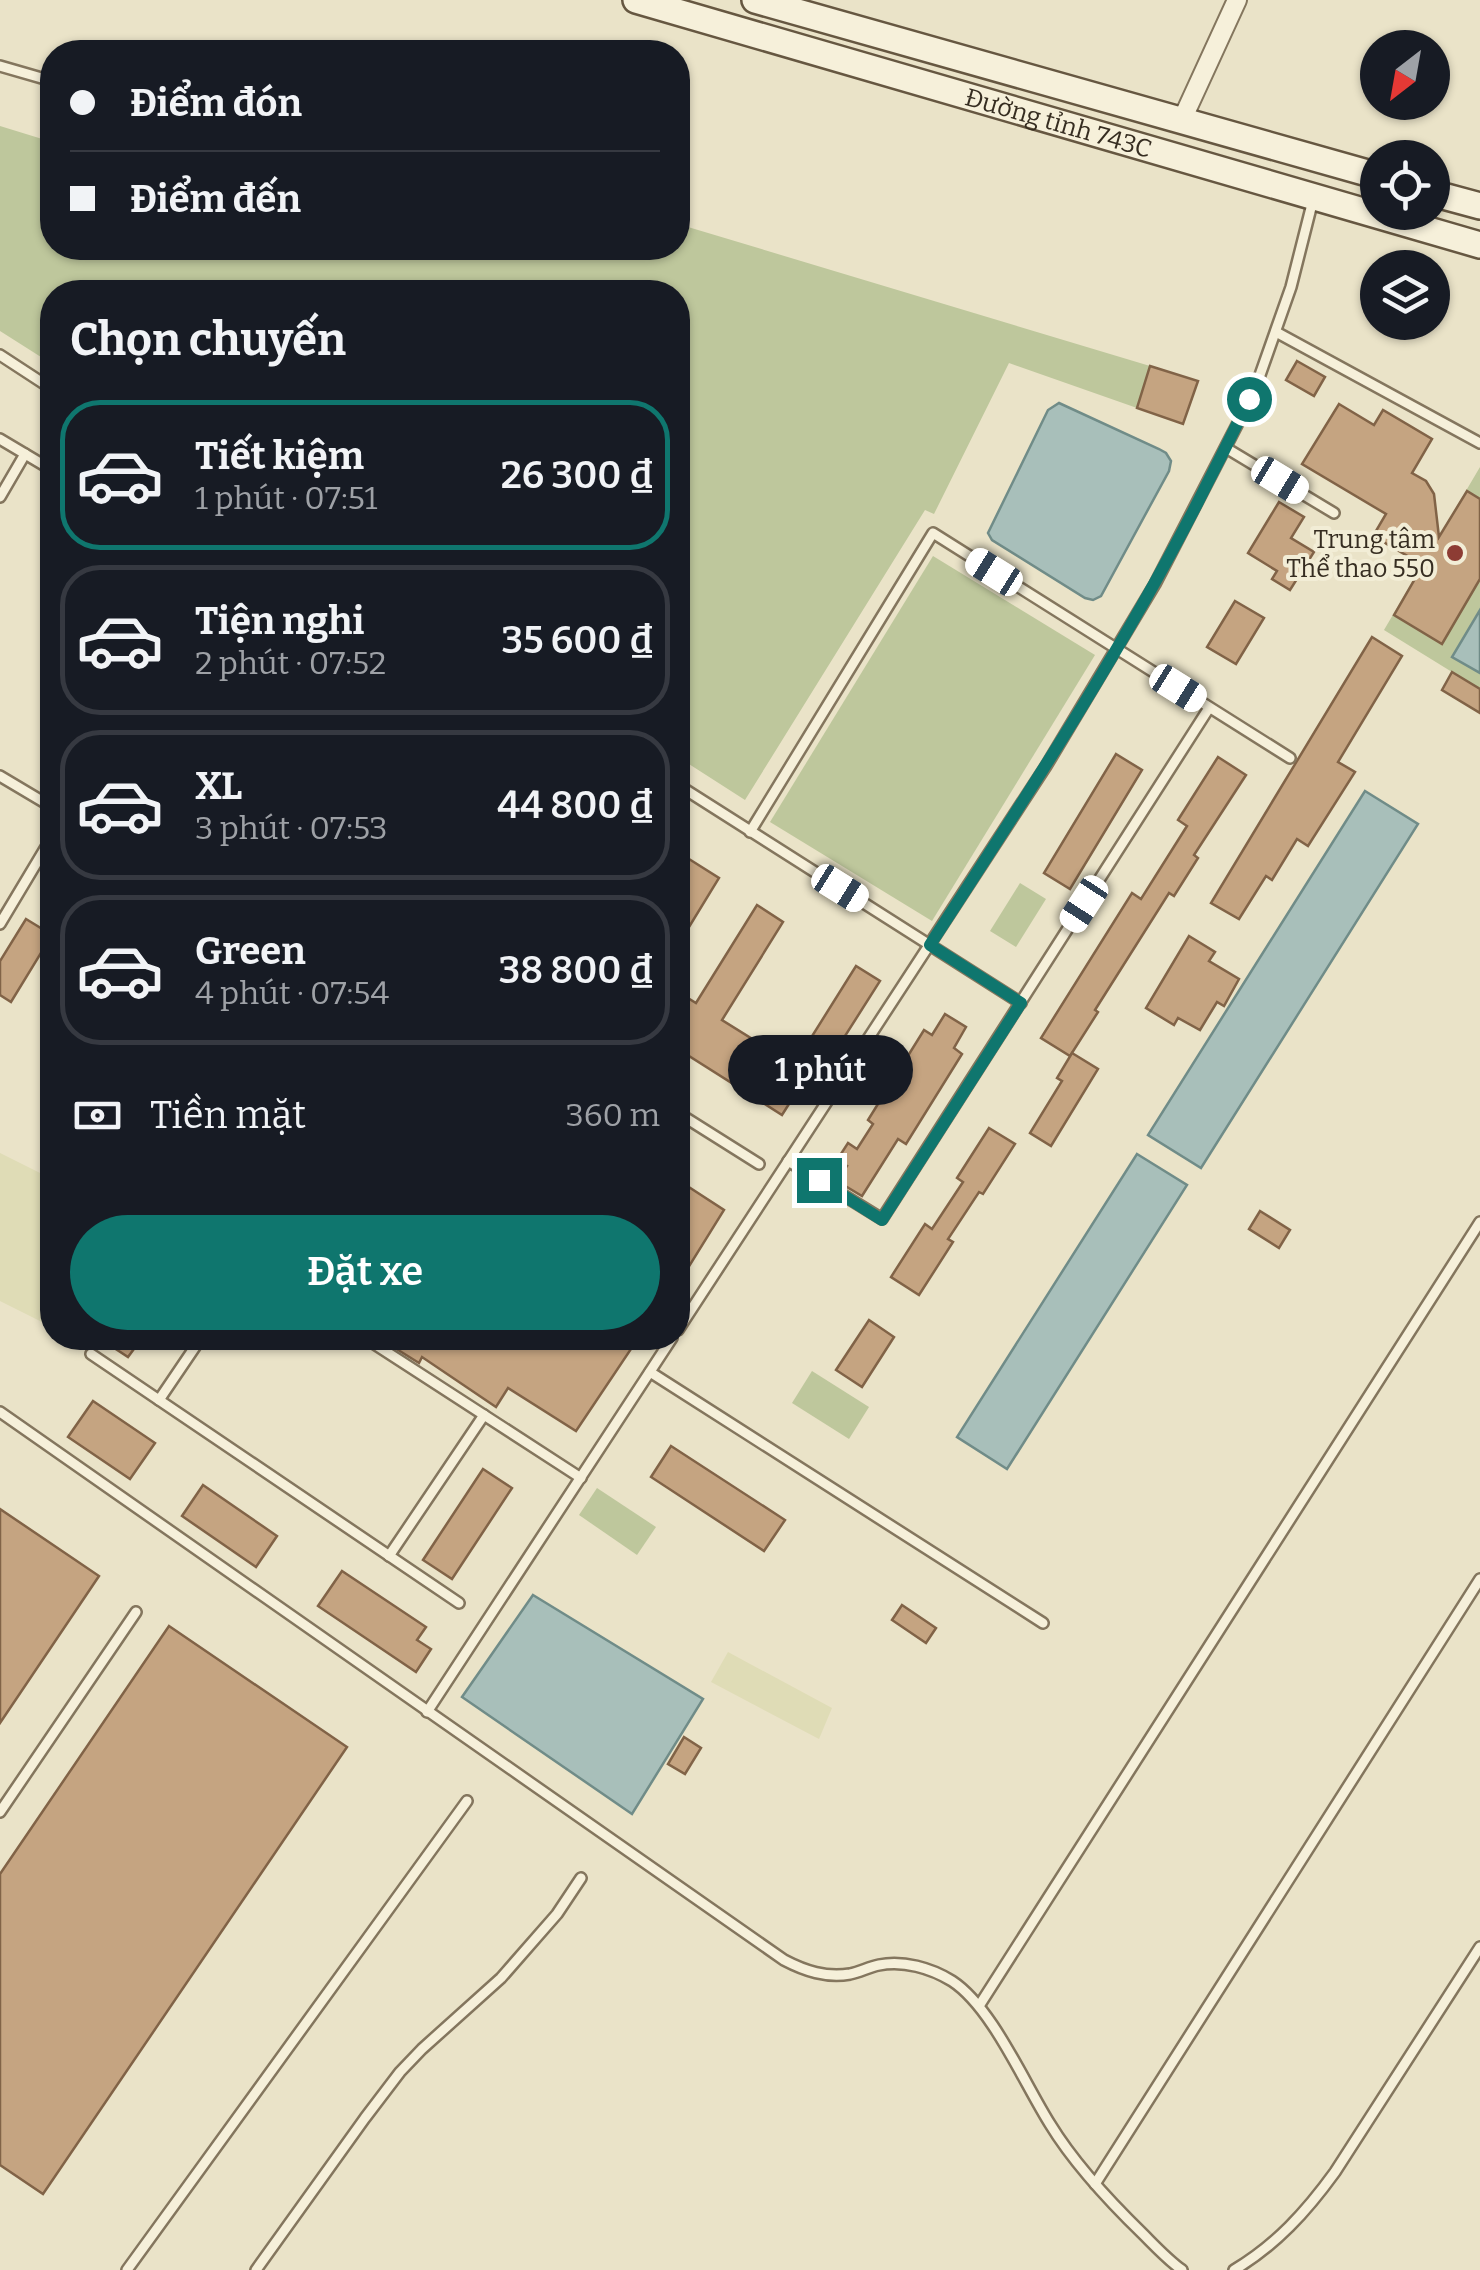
<!DOCTYPE html>
<html lang="vi">
<meta charset="utf-8">
<style>
:root{--surface:#171b24;--page:#20242c;--text:#f1f3f6;--muted:#9ea1a6;--line:#363941;--accent:#0f766e}
body{margin:0;font-family:Bitter,serif;background:var(--page);color:var(--text);height:100vh;display:flex;flex-direction:column;font-size:38px;white-space:nowrap}
*{box-sizing:border-box;margin:0}
p{font-size:32px;color:var(--muted)}
.icon{flex:none;width:55px;height:55px;fill:none;stroke:currentColor;stroke-width:2;stroke-linecap:round;stroke-linejoin:round}
.map{position:relative;flex:1;overflow:hidden}
.drawer{position:absolute;left:40px;top:280px;width:650px;height:1070px;display:flex;flex-direction:column;background:var(--surface);border-radius:40px;box-shadow:0 2px 8px #0004}
.drawer>*{flex:none}
.hud{position:absolute;left:40px;top:40px;width:650px;height:220px;border-radius:40px;box-shadow:0 2px 8px #0004;display:grid;align-content:center;height:220px;padding:0 30px;background:var(--surface)}
.needle{width:65px;rotate:211deg}
.controls{position:absolute;left:1360px;top:30px;display:grid;gap:20px}
.controls a{display:grid;place-items:center;width:90px;height:90px;border-radius:50%;background:var(--surface);box-shadow:0 2px 8px #0004;font-size:50px}
.end{position:absolute;width:45px;height:45px;margin:-22px;border:12px solid #0f766e;background:#fff;box-shadow:0 0 0 5px #fff}
.from{border-radius:50%}
.bubble{position:absolute;height:70px;border-radius:35px;background:var(--surface);box-shadow:0 2px 8px #0004;font-size:32px;font-weight:600;line-height:70px;text-align:center}
.car{position:absolute;width:30px;height:60px;margin:-30px -15px;border-radius:12px;box-shadow:0 0 8px 2px #0007;background:linear-gradient(#fff 24%,#345 0 40%,#fff 0 76%,#345 0 86%,#fff 0)}
.hud b{display:flex;align-items:center;gap:35px;height:95px;font-size:38px}
.hud b+b{border-top:2px solid var(--line)}
.hud i{width:25px;height:25px;background:var(--text)}
ul{padding:0;list-style:none}
li{display:flex;align-items:center;gap:30px;height:150px;margin:0 20px 15px;padding:0 10px;border:5px solid var(--line);border-radius:40px}
li div{flex:1}
li b{display:block;font-size:38px}
li em{font-style:normal;font-weight:600}
li.active{border-color:var(--accent)}
li>.icon{width:90px;height:90px;stroke-width:1.5}
h2{padding:0 30px;font-size:45px;line-height:120px}
.pay{display:flex;align-items:center;gap:25px;height:110px;padding:0 30px;font-size:38px}
.pay p{margin-inline-start:auto}
.primary-button{display:flex;gap:20px;margin-top:auto;padding:20px 30px}
.primary-button a{flex:1;height:115px;border-radius:60px;background:var(--accent);color:#fff;font-size:40px;font-weight:600;line-height:115px;text-align:center}
.map>svg:first-child{display:block}
.farmland{fill:#dfdcb6}
.green{fill:#bec79c}
.water{fill:#a8bfba;stroke:#708c88;stroke-width:2.5}
.building{fill:#c5a481;stroke:#816347;stroke-width:2.5}
.lines{fill:none;stroke-linecap:round;stroke-linejoin:round}
.service-casing{stroke:#84765e;stroke-width:14}
.minor-casing{stroke:#84765e;stroke-width:22}
.secondary-casing{stroke:#665741;stroke-width:30}
.service{stroke:#f6f0da;stroke-width:9}
.minor{stroke:#f6f0da;stroke-width:18}
.secondary{stroke:#f6f0da;stroke-width:25}
.route{stroke:#0f766e;stroke-width:12}
.poi-dot{fill:#8d3c34;stroke:#f2edd6;stroke-width:4}
.labels{text-anchor:middle;stroke-width:8;stroke-linejoin:round;paint-order:stroke}
.street-label{font-size:25px;fill:#362d21;stroke:#f2edd6}
.poi-label{font-size:25px;fill:#362d21;stroke:#f2edd6;text-anchor:end}
</style>
<div class="map">
<svg width="1480" height="2270" viewBox="0 0 1480 2270">
<rect width="100%" height="100%" fill="#eae3c8"/>
<g class="farmland">
<polygon points="0,1153 52,1179 52,1327 0,1301"/>
<polygon points="728,1652 832,1708 819,1739 711,1682"/>
</g>
<g class="green">
<polygon points="0,126 52,142 52,248 678,248 678,224 1150,366 1137,408 1009,363 934,514 925,510 745,800 678,757 678,292 52,292 52,364 0,331"/>
<polygon points="1480,467 1480,713 1442,690 1452,672 1384,630"/>
<polygon points="933,556 1095,655 932,921 770,822"/>
<polygon points="1020,883 1046,899 1016,947 990,931"/>
<polygon points="812,1371 869,1407 849,1439 792,1403"/>
<polygon points="597,1488 656,1527 637,1555 579,1515"/>
</g>
<g class="water">
<polygon points="1059,403 1159,449 1166,453 1171,461 1169,471 1101,596 1093,600 1085,598 992,540 988,533 1048,410"/>
<polygon points="1480,610 1480,673 1452,657"/>
<polygon points="1365,791 1418,824 1201,1168 1148,1135"/>
<polygon points="1137,1154 1187,1185 1007,1469 957,1437"/>
<polygon points="533,1595 703,1699 632,1814 462,1697"/>
</g>
<g class="building">
<polygon points="1297,361 1325,377 1314,396 1286,380"/>
<polygon points="1150,366 1198,381 1183,424 1137,408"/>
<polygon points="1339,404 1374,425 1383,410 1432,439 1412,473 1426,481 1434,494 1439,537 1467,491 1480,499 1480,579 1442,644 1394,615 1423,565 1373,536 1386,514 1302,464"/>
<polygon points="1279,502 1304,517 1291,538 1314,552 1290,590 1272,579 1277,571 1248,553"/>
<polygon points="1235,601 1264,618 1236,664 1207,647"/>
<polygon points="1372,637 1402,656 1338,762 1355,772 1308,846 1297,839 1272,880 1266,876 1239,919 1211,903"/>
<polygon points="1452,672 1480,689 1480,713 1442,690"/>
<polygon points="1116,754 1142,770 1070,889 1044,873"/>
<polygon points="1218,757 1246,775 1194,855 1198,858 1174,896 1169,893 1095,1010 1098,1012 1070,1056 1041,1038 1132,893 1141,899 1187,826 1178,820"/>
<polygon points="689,859 719,878 678,945 678,877"/>
<polygon points="757,905 783,922 722,1020 794,1065 856,966 880,981 817,1080 808,1074 782,1115 678,1049 678,992 696,1003"/>
<polygon points="26,919 52,935 11,1002 0,995 0,961"/>
<polygon points="1189,936 1215,952 1209,961 1239,979 1224,1006 1217,1002 1200,1030 1178,1018 1174,1025 1146,1008"/>
<polygon points="945,1014 966,1027 954,1048 962,1054 906,1144 898,1139 862,1196 837,1181 847,1166 837,1160 848,1143 857,1149 873,1124 868,1120 924,1030 932,1035"/>
<polygon points="1072,1053 1098,1069 1051,1146 1030,1133 1062,1081 1057,1078"/>
<polygon points="989,1128 1015,1144 983,1194 979,1192 948,1239 953,1242 919,1295 891,1277 925,1224 932,1229 963,1182 957,1178"/>
<polygon points="678,1180 724,1210 678,1284"/>
<polygon points="1260,1211 1290,1230 1279,1248 1249,1229"/>
<polygon points="869,1320 894,1337 862,1387 836,1370"/>
<polygon points="99,1338 142,1338 128,1357"/>
<polygon points="379,1338 626,1338 635,1343 576,1431 508,1388 496,1407 422,1357 419,1363"/>
<polygon points="93,1401 155,1443 130,1479 68,1437"/>
<polygon points="671,1446 785,1520 764,1551 651,1477"/>
<polygon points="483,1469 512,1488 452,1579 423,1560"/>
<polygon points="203,1485 277,1536 256,1567 182,1516"/>
<polygon points="0,1509 99,1576 0,1723"/>
<polygon points="342,1571 426,1627 417,1640 431,1649 416,1672 318,1606"/>
<polygon points="902,1605 936,1628 926,1643 892,1620"/>
<polygon points="169,1626 347,1747 43,2194 0,2165 0,1874"/>
<polygon points="684,1737 701,1748 685,1774 668,1764"/>
</g>
<g class="lines">
<g class="service-casing">
<g id="service">
<polyline points="0,66 52,81"/>
<polyline points="1276,332 1480,443"/>
<polyline points="0,355 52,389"/>
<polyline points="0,439 52,470"/>
<polyline points="1226,448 1334,513"/>
<polyline points="0,497 25,454"/>
<polyline points="0,776 52,807"/>
<polyline points="678,785 1021,1003"/>
<polyline points="750,832 933,533 1290,758"/>
<polyline points="0,924 52,837"/>
<polyline points="678,1113 759,1164"/>
<polyline points="788,1161 882,1219 1209,708"/>
<polyline points="678,1330 1046,766 1155,584 1238,423 1260,375 1291,287 1313,200"/>
<polyline points="365,1338 581,1478"/>
<polyline points="91,1354 459,1603"/>
<polyline points="650,1372 1043,1623"/>
<polyline points="159,1400 201,1338"/>
<path d="M0 1412 784 1960C805 1971 826 1978 850 1974 860 1972 869 1967 879 1965 903 1960 931 1968 952 1981 992 2007 1024 2083 1050 2124 1075 2165 1109 2201 1143 2234 1155 2246 1168 2260 1182 2270"/>
<polyline points="389,1556 484,1415"/>
<polyline points="427,1712 672,1338"/>
<polyline points="0,1812 136,1612"/>
<polyline points="979,2006 1480,1222"/>
<polyline points="1095,2184 1480,1579"/>
<polyline points="127,2270 467,1801"/>
<polyline points="256,2270 365,2118 400,2072 422,2049 501,1978 557,1914 581,1878"/>
<path d="M1234 2270C1276 2245 1306 2212 1335 2172L1480 1947"/>
</g>
</g>
<g class="minor-casing">
<polyline id="minor" points="1181,122 1237,0"/>
</g>
<g class="secondary-casing">
<g id="secondary">
<path id="s1" d="M636 0 1480 245"/>
<polyline points="755,0 1378,176"/>
<polyline points="1432,193 1480,206"/>
</g>
</g>
<use href="#service" class="service"/>
<use href="#minor" class="minor"/>
<use href="#secondary" class="secondary"/>
</g>
<g class="lines">
<path class="route" d="M819 1180 882 1220 1021 1003 930 945C1024 800 1119 656 1198 502 1215 468 1233 434 1249 399"/>
</g>
<circle class="poi-dot" cx="1455" cy="553" r="10"/>
<g class="labels">
<g class="street-label">
<text dy="9" stroke="none"><textPath href="#s1" startOffset="440">Đường tỉnh 743C</textPath></text>
</g>
<g class="poi-label">
<text x="1435" y="548">Trung tâm<tspan x="1435" dy="29">Thể thao 550</tspan></text>
</g>
</g>
</svg>
<div class="controls">
<a><svg class="needle" viewBox="-14 -14 28 28"><path d="M0-13l5 13h-10z" fill="#e53935"/><path d="M0 13l5-13h-10z" fill="#9ea1a6"/></svg></a>
<a><svg class="icon" aria-label="locate" viewBox="0 0 24 24"><circle cx="12" cy="12" r="6"/><path d="M12 2v4M12 18v4M2 12h4M18 12h4"/></svg></a>
<a><svg class="icon" aria-label="layers" viewBox="0 0 24 24"><path d="M12 4l9 5-9 5-9-5zM3 14l9 5 9-5"/></svg></a>
</div>
<i class="end from" style="left:1249px;top:399px"></i>
<i class="end" style="left:819px;top:1180px"></i>
<div class="bubble" style="left:728px;top:1035px;width:185px">1 phút</div>
<i class="car" style="left:1280px;top:480px;rotate:121deg"></i>
<i class="car" style="left:994px;top:572px;rotate:302deg"></i>
<i class="car" style="left:1178px;top:688px;rotate:122deg"></i>
<i class="car" style="left:840px;top:888px;rotate:122deg"></i>
<i class="car" style="left:1084px;top:904px;rotate:213deg"></i>
<div class="hud">
<b><i class="from"></i>Điểm đón</b>
<b><i></i>Điểm đến</b>
</div>
<section class="drawer">
<h2>Chọn chuyến</h2>
<ul>
<li class="active"><svg class="icon" aria-label="car" viewBox="0 0 24 24"><path d="M5 17H2v-5l4-1 3-4h7l3 4 3 1v5h-3M9 17h6M6 11h13"/><circle cx="7" cy="17" r="2"/><circle cx="17" cy="17" r="2"/></svg><div><b>Tiết kiệm</b><p>1 phút · 07:51</p></div><em>26 300 ₫</em></li>
<li><svg class="icon" aria-label="car" viewBox="0 0 24 24"><path d="M5 17H2v-5l4-1 3-4h7l3 4 3 1v5h-3M9 17h6M6 11h13"/><circle cx="7" cy="17" r="2"/><circle cx="17" cy="17" r="2"/></svg><div><b>Tiện nghi</b><p>2 phút · 07:52</p></div><em>35 600 ₫</em></li>
<li><svg class="icon" aria-label="car" viewBox="0 0 24 24"><path d="M5 17H2v-5l4-1 3-4h7l3 4 3 1v5h-3M9 17h6M6 11h13"/><circle cx="7" cy="17" r="2"/><circle cx="17" cy="17" r="2"/></svg><div><b>XL</b><p>3 phút · 07:53</p></div><em>44 800 ₫</em></li>
<li><svg class="icon" aria-label="car" viewBox="0 0 24 24"><path d="M5 17H2v-5l4-1 3-4h7l3 4 3 1v5h-3M9 17h6M6 11h13"/><circle cx="7" cy="17" r="2"/><circle cx="17" cy="17" r="2"/></svg><div><b>Green</b><p>4 phút · 07:54</p></div><em>38 800 ₫</em></li>
</ul>
<div class="pay"><svg class="icon" aria-label="cash" viewBox="0 0 24 24"><path d="M3 7h18v10H3z"/><circle cx="12" cy="12" r="2"/></svg>Tiền mặt<p>360 m</p></div>
<div class="primary-button"><a>Đặt xe</a></div>
</section>
</div>
